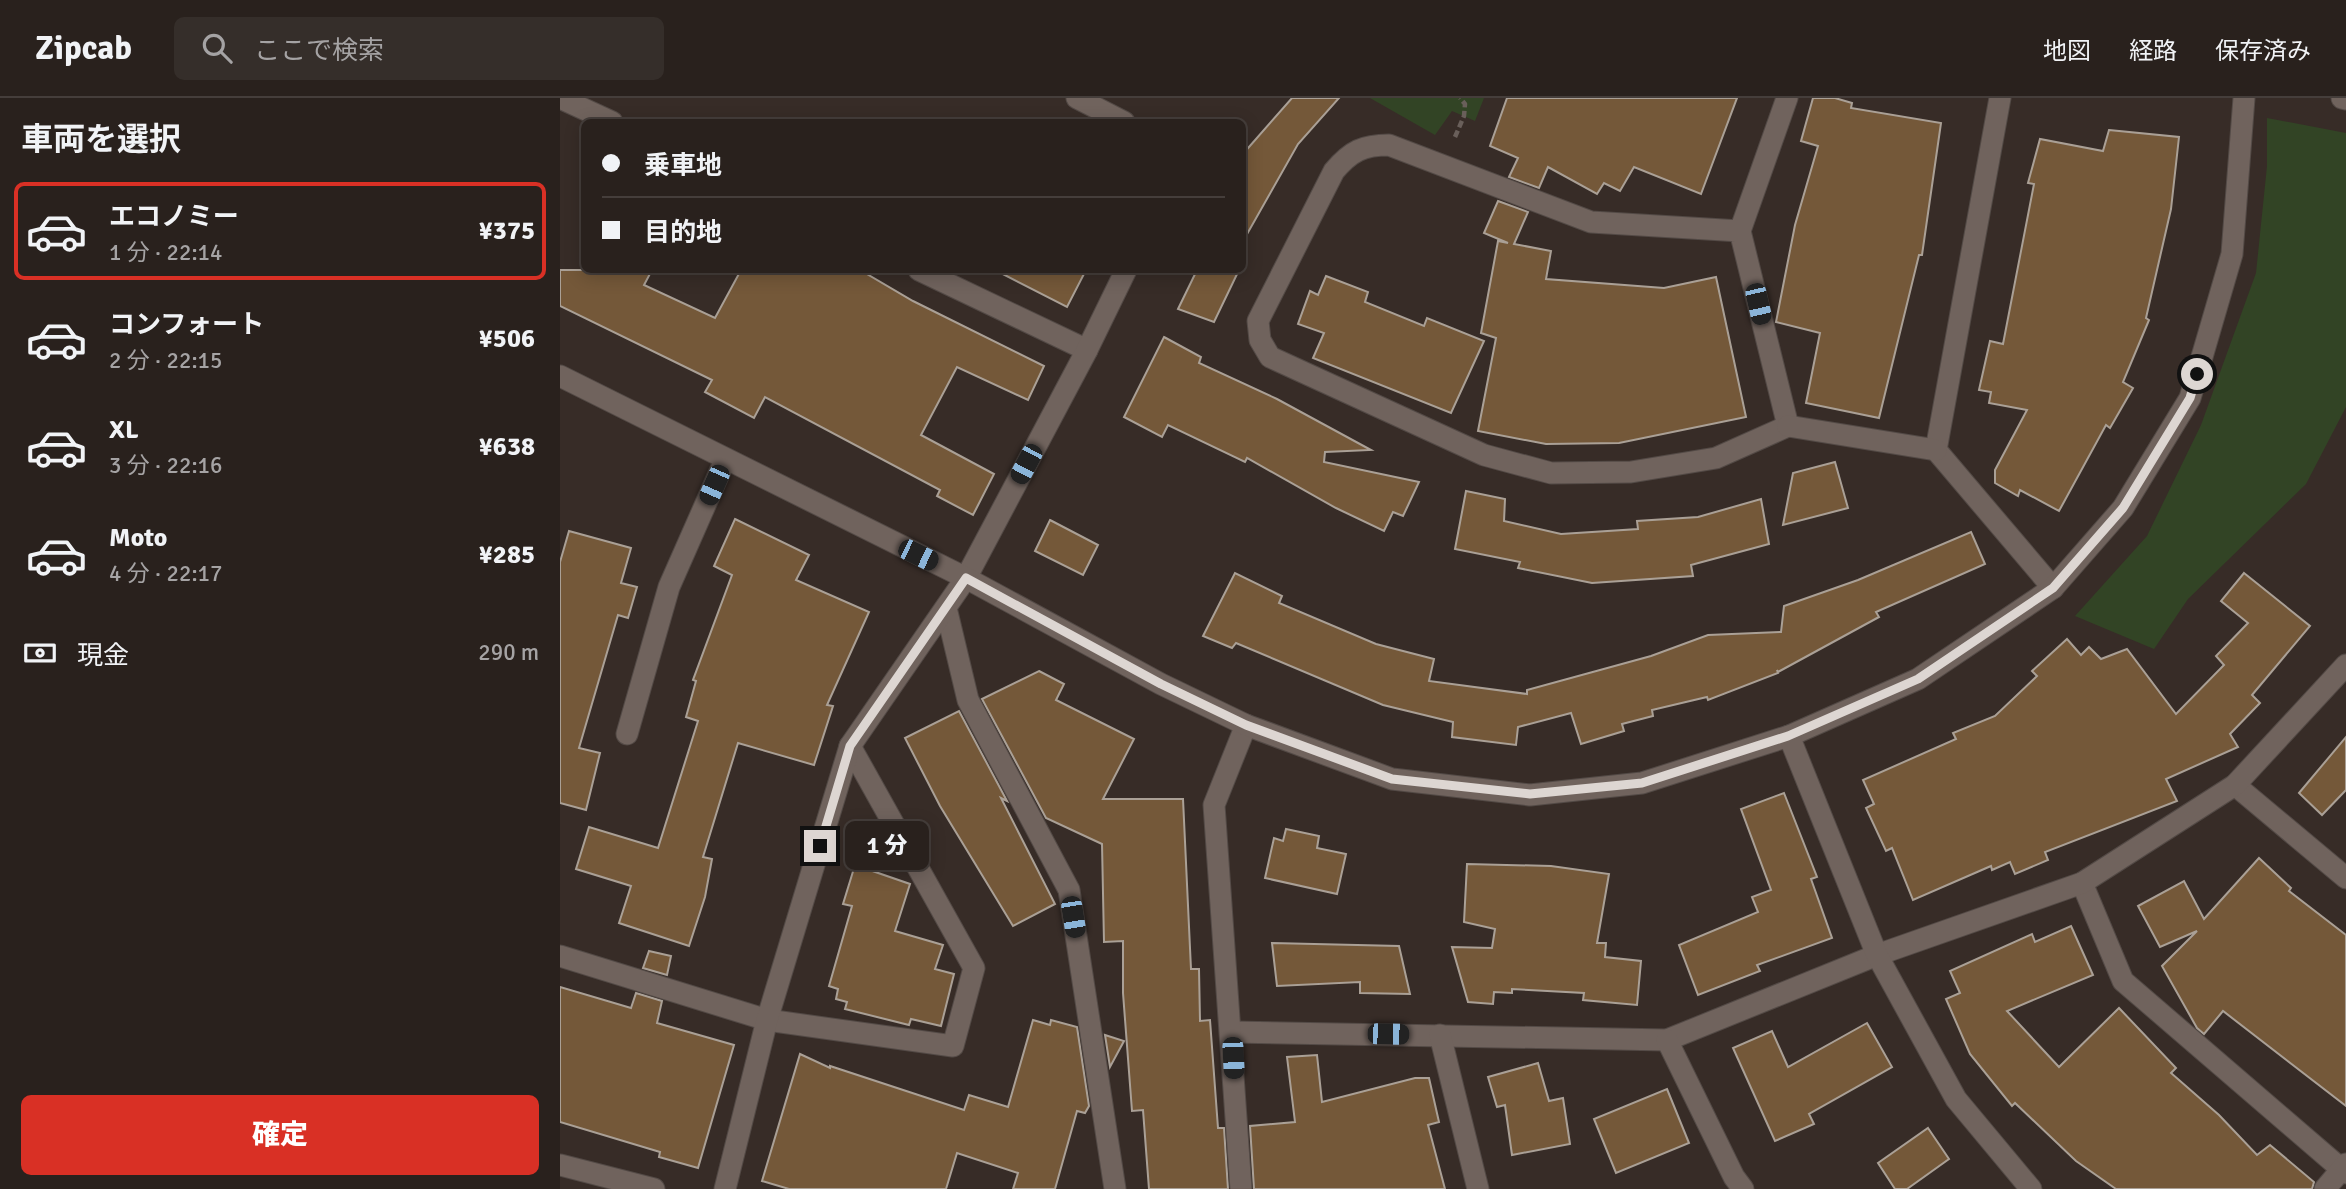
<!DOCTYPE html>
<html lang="ja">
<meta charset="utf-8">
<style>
:root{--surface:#29211d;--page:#352e2a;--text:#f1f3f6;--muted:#a5a3a4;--line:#453e3b;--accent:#d93025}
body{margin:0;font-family:Signika,"Noto Sans JP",sans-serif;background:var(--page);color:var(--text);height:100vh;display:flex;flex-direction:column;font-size:26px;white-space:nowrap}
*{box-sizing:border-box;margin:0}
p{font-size:23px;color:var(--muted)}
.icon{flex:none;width:38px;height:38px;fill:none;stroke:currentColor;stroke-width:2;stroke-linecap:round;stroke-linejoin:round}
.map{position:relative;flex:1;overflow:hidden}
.drawer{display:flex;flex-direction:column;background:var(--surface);width:560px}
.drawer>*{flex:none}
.top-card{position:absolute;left:21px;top:21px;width:665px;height:154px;border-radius:10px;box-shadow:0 4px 18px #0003,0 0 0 2px var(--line);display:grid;align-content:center;height:154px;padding:0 21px;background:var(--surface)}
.end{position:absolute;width:32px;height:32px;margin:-16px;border:9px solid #ddd6d2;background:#111;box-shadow:0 0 0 4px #111}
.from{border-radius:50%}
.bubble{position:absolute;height:49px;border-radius:10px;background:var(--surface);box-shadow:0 4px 18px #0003,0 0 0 2px var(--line);font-size:23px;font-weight:800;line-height:49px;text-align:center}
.car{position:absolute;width:21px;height:42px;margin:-21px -10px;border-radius:9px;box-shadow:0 0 5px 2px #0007;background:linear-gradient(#222 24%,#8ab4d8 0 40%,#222 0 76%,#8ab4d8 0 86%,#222 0)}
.top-card b{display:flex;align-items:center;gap:24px;height:66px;font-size:26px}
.top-card b+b{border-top:2px solid var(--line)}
.top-card i{width:18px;height:18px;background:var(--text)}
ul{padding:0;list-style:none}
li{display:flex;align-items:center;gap:21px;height:98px;margin:0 14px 10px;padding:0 7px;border:4px solid transparent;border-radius:10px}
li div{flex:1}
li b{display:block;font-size:26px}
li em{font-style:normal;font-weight:800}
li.on{border-color:var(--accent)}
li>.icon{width:63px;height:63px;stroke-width:1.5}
h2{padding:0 21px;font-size:32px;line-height:84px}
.pay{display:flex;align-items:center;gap:18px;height:77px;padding:0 21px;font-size:26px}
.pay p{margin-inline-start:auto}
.cta{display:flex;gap:14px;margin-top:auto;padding:14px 21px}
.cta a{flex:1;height:80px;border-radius:10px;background:var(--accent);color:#fff;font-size:28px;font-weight:800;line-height:80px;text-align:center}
header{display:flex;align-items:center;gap:42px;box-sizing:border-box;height:98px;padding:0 35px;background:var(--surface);border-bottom:2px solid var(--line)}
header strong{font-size:33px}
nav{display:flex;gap:38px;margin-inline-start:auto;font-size:24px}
.search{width:490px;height:63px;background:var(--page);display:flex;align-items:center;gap:18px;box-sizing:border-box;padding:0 24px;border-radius:10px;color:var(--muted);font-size:26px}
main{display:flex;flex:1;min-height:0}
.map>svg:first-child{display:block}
.green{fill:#324425}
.building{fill:#745839;stroke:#aaa096;stroke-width:2}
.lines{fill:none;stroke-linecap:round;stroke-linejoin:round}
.minor-casing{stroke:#534a46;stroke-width:23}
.tertiary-casing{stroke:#534a46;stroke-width:23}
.path{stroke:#695f5a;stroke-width:4.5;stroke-dasharray:7 3.5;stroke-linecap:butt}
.minor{stroke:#70635d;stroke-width:21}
.tertiary{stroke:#70635d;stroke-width:21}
.route{stroke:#ddd6d2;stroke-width:9}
</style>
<header>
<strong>Zipcab</strong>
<div class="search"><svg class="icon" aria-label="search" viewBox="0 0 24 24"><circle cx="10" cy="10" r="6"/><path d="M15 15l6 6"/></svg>ここで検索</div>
<nav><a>地図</a><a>経路</a><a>保存済み</a></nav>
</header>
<main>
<section class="drawer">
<h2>車両を選択</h2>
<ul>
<li class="on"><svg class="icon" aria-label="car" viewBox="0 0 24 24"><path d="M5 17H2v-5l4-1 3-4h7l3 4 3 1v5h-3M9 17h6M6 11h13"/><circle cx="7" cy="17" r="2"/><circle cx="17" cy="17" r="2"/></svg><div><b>エコノミー</b><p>1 分 · 22:14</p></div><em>¥375</em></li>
<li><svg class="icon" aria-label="car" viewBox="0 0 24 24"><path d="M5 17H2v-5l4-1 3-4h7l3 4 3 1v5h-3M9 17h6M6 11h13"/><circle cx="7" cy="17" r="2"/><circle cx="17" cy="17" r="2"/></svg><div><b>コンフォート</b><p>2 分 · 22:15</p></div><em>¥506</em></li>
<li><svg class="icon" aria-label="car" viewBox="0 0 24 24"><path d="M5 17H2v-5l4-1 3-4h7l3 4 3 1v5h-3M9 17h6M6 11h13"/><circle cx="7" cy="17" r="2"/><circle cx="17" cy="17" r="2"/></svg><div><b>XL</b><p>3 分 · 22:16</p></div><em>¥638</em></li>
<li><svg class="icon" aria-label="car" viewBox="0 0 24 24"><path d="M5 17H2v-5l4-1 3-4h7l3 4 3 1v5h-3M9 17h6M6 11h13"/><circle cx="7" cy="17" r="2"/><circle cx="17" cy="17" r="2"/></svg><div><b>Moto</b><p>4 分 · 22:17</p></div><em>¥285</em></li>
</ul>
<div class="pay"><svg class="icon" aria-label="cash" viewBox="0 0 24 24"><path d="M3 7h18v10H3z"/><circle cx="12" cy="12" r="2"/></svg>現金<p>290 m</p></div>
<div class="cta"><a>確定</a></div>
</section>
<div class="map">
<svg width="1786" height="1091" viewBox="0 0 1786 1091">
<rect width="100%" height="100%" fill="#372c27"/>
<g class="green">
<polygon points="810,0 924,0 915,23 892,13 875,37"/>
<polygon points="1707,20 1786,35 1786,309 1746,386 1628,501 1594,551 1515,518 1587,438 1641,327 1696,175 1707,68"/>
</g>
<g class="building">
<polygon points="732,0 779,0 738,46 682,145 682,57"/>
<polygon points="947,0 1177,0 1141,96 1074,69 1060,93 1044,85 1037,96 988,69 979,90 949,79 958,60 930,48"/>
<polygon points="1253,0 1275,0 1292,5 1291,10 1381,25 1362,157 1359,157 1319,320 1246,305 1260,235 1216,224 1235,127 1258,48 1241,43"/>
<polygon points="1549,32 1619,39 1611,111 1586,220 1589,222 1563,284 1573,290 1550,330 1546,327 1499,413 1460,392 1458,398 1435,385 1435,372 1467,312 1429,305 1431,294 1419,292 1430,243 1443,246 1474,86 1468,85 1480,41 1543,53"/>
<polygon points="938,103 968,114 954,146 991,153 986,181 1104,190 1156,179 1186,319 1059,345 986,346 918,333 936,240 921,235 938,143 948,145 924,135"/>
<polygon points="0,172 92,172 84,187 155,220 181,172 300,172 353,203 484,268 468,302 397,269 361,337 434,376 413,417 377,398 380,392 205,299 194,320 145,294 152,282 0,208"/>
<polygon points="435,172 526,172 507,209"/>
<polygon points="637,172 679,172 654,224 618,211"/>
<polygon points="766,178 808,194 805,204 864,228 867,220 924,243 891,315 753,260 764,235 738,226 750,193 758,197"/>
<polygon points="604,239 641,259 639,265 717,301 811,352 765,354 764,364 859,384 843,418 833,414 824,433 776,410 687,360 685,364 608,327 602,339 564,319"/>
<polygon points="1275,364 1288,410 1223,427 1233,375"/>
<polygon points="906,393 945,401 944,423 1001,436 1078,431 1077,423 1138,419 1201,401 1209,446 1131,467 1133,478 1032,485 958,470 960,464 895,451"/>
<polygon points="175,421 249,457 236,482 309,514 267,607 273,608 254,667 178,645 143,759 152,761 145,799 129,848 59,825 71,788 16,771 29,729 98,750 138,623 126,619 136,583 133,582 172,477 154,468"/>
<polygon points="490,422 538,447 523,477 475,453"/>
<polygon points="9,433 71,450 61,485 77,489 68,520 58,517 19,650 40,655 26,712 0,705 0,464"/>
<polygon points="1411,434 1425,466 1316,514 1319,519 1218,574 1217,572 1218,575 1148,602 1147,599 1092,612 1093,618 1062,626 1064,633 1021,646 1011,615 958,629 956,647 892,639 893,624 823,607 676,545 672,550 643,538 675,475 722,498 719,505 816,546 874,561 869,583 967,596 967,592 1091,558 1148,537 1221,534 1224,508 1298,482"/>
<polygon points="1684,475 1750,528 1692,597 1700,605 1670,636 1678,649 1606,681 1617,703 1485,754 1488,762 1455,776 1450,764 1432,772 1431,768 1353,802 1332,750 1326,753 1306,710 1314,706 1303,682 1396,641 1393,635 1435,618 1477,578 1472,573 1507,541 1521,557 1529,549 1541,561 1567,551 1616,616 1664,567 1656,558 1688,525 1661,503"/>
<polygon points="479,573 504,586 496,602 574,641 543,701 623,701 631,871 639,871 640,923 650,922 658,1030 664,1030 668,1091 589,1091 583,1012 572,1013 563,895 563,843 544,844 542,746 486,720 422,601"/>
<polygon points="399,613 447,703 441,700 495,806 453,828 380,708 345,640"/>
<polygon points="1786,639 1786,692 1762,717 1739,695"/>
<polygon points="1224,695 1257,779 1251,781 1272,840 1197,867 1200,873 1138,897 1119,847 1198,814 1192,799 1211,792 1181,711"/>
<polygon points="726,731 759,738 757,750 786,756 777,796 705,780 714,740 723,743"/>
<polygon points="1699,760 1731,790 1729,793 1786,837 1786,1008 1663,913 1644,936 1637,930 1602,868 1637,833 1600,849 1578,808 1624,783 1644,821"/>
<polygon points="907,766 991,768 1049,776 1037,845 1046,845 1045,859 1081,863 1077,907 1023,902 1024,895 952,891 952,895 934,894 933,906 908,904 892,849 932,850 935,831 904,824"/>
<polygon points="295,767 350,786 335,833 383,847 375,871 394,876 381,928 351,921 349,927 285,911 287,904 276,901 278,891 269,888 292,808 283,806"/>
<polygon points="1511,828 1533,877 1447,913 1499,969 1559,910 1616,970 1611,975 1659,1017 1697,1057 1710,1047 1754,1084 1752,1091 1556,1091 1516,1063 1455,1005 1452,1008 1410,956 1386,901 1400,895 1390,873 1472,836 1475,844"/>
<polygon points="712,845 839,848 850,896 800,895 800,884 717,888"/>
<polygon points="89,853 111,858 107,877 83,870"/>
<polygon points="0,889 71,910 76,895 102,903 97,925 174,947 138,1070 99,1059 100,1054 0,1024"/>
<polygon points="473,922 490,927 491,922 517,929 529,1008 525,1015 517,1013 495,1091 453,1091 458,1075 397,1055 386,1091 229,1091 202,1083 240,956 270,970 270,968 404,1012 409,997 448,1009"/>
<polygon points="1307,925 1332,969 1249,1016 1254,1026 1215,1043 1173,950 1212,933 1228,969"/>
<polygon points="545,937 564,943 550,969"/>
<polygon points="757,957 762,1004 855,980 869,980 879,1024 868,1027 885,1091 694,1091 690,1028 735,1024 727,959"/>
<polygon points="978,965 989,1003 1003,1000 1010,1046 952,1057 945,1007 937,1009 928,979"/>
<polygon points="1107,991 1129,1045 1056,1075 1034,1021"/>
<polygon points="1368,1030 1389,1061 1347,1091 1335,1091 1318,1065"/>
</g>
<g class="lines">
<g class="minor-casing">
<g id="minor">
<polyline points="0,0 52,24"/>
<polyline points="517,0 564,24"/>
<polyline points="1440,0 1376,352 1493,490"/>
<polyline points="1782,0 1786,1"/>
<path d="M1180 133 1031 124 829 47C803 47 791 53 774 73L698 223 700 242 710 259 924 357 991 375 1071 374 1156 360 1228 328 1180 133 1227 0"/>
<polyline points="359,172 527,252"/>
<polyline points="1228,328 1376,352"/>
<polyline points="386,510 408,602 509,792 555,1091"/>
<polyline points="67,636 109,489 165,362"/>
<polyline points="1675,687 1786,780"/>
<polyline points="1522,785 1563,883 1786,1075"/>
<polyline points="0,858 207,922 393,948 414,870 290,648"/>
<polyline points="672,934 1107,942 1317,857 1522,785 1675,687 1786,567"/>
<polyline points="880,937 918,1091"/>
<polyline points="1107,942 1174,1079 1183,1091"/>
<polyline points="0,1067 94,1091"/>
<polyline points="165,1091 207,922 290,648 406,480 527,252 566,172"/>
<polyline points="681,1091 654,707 686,627"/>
<polyline points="1765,1091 1786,1066"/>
</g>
</g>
<g class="tertiary-casing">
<g id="tertiary">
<polyline points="0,278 406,480 601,586 686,627 832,681 970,697 1082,685 1229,638 1358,581 1493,490 1563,410 1630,300 1672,156 1684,0"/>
<polyline points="1229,638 1317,857 1396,1001 1471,1091"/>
</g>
</g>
<polyline class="path" points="895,39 904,18 905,6 900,0"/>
<use href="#minor" class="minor"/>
<use href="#tertiary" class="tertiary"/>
</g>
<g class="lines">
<polyline class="route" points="260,748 290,648 406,480 601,586 686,627 832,681 970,696 1082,685 1228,638 1358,581 1493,490 1563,410 1630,300 1637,276"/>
</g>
</svg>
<i class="end from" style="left:1637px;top:276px"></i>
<i class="end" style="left:260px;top:748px"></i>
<div class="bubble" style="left:285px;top:723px;width:84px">1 分</div>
<i class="car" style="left:1198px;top:206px;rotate:167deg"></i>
<i class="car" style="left:466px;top:366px;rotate:208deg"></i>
<i class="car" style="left:154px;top:387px;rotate:204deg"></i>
<i class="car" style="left:358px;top:457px;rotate:116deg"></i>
<i class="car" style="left:513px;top:819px;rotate:171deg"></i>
<i class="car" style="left:828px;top:936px;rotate:91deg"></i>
<i class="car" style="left:673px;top:960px;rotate:177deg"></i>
<div class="top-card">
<b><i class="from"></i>乗車地</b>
<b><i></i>目的地</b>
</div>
</div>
</main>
